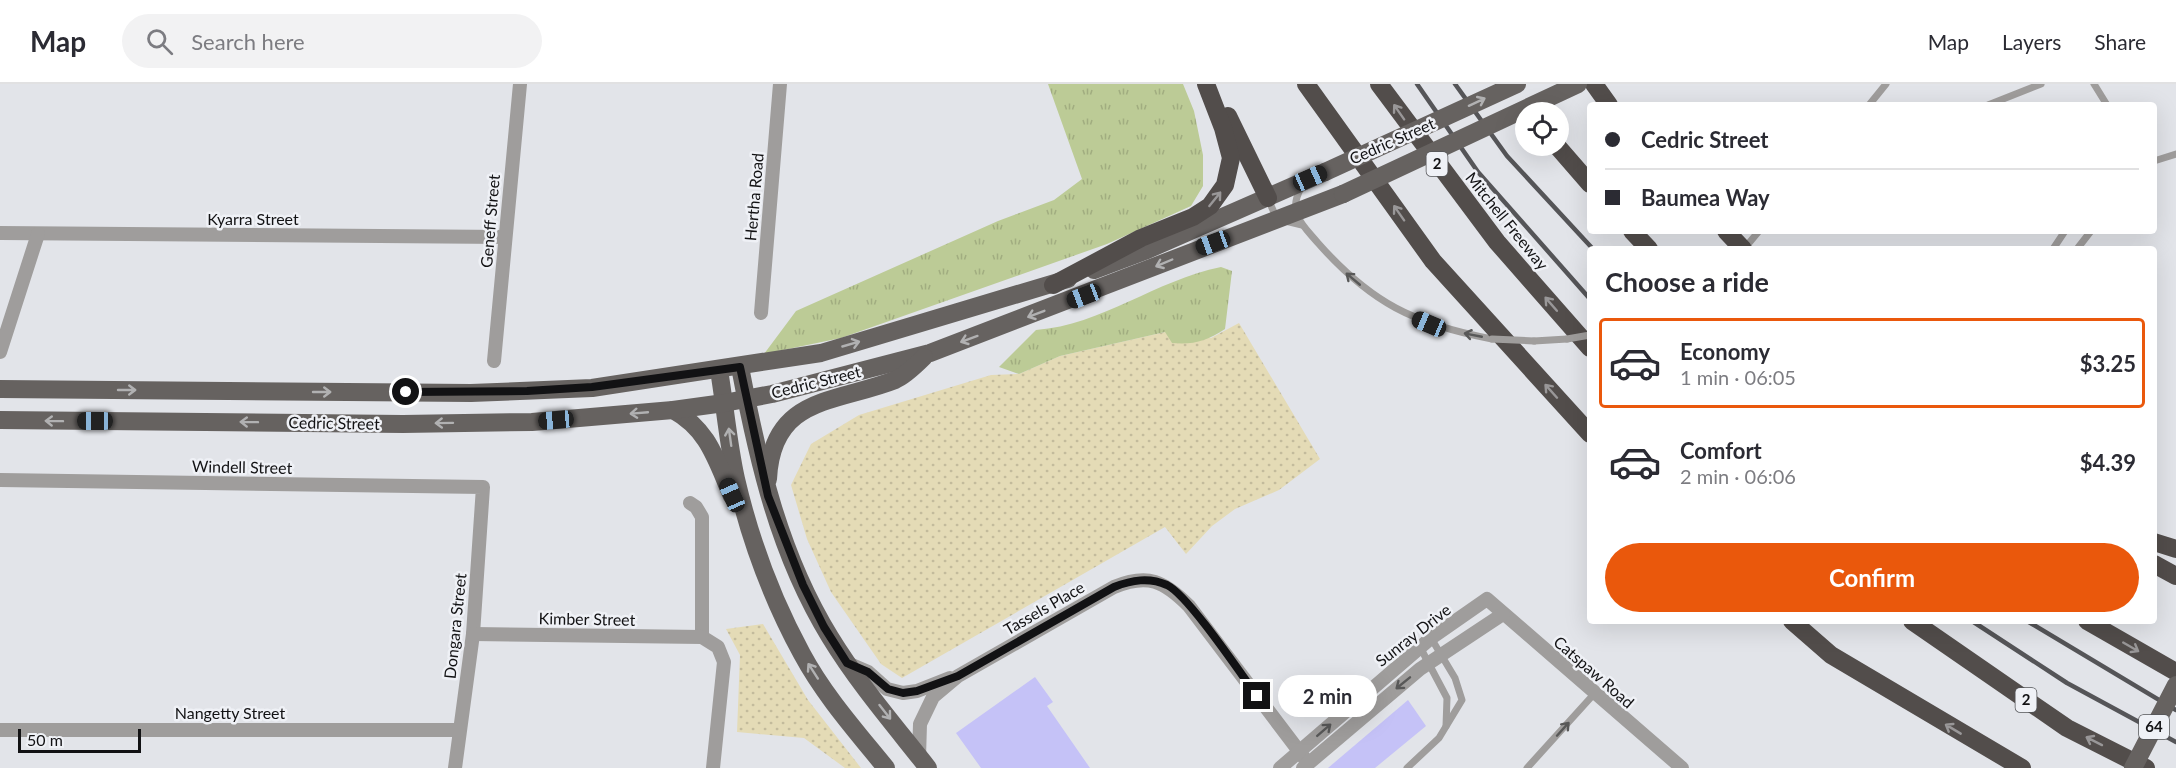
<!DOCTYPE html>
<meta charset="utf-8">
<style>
:root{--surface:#fff;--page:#f2f2f3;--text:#2b2b33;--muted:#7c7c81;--line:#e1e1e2;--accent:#ea580c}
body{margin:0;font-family:Lato,sans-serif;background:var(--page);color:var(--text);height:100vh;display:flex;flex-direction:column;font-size:22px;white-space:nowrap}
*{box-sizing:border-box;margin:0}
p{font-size:20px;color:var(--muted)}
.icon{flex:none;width:33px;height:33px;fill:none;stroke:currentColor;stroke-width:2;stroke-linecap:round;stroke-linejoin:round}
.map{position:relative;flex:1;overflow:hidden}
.drawer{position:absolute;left:1587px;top:162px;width:570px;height:378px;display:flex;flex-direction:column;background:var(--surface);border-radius:6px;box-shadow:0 6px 24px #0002}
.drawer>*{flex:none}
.top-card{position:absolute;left:1587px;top:18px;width:570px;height:132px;border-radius:6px;box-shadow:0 6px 24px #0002;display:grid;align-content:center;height:132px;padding:0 18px;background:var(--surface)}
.fabs{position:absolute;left:1515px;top:18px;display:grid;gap:12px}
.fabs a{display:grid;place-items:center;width:54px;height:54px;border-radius:50%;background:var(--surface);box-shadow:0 6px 24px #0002;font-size:30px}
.scale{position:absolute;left:18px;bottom:15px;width:123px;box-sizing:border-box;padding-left:6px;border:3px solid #121214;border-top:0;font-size:16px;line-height:21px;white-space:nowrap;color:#121214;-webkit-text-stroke:4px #eff1f6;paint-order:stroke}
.end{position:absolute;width:27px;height:27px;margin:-14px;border:8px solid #121214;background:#fff;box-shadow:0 0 0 3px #fff}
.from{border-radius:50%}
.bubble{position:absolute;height:42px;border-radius:21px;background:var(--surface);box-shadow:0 6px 24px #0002;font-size:20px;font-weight:700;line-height:42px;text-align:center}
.car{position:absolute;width:18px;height:36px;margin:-18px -9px;border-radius:8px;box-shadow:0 0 4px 2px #0007;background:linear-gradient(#222 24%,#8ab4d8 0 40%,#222 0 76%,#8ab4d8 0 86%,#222 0)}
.top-card b{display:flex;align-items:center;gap:21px;height:57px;font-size:22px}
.top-card b+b{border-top:2px solid var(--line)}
.top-card i{width:15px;height:15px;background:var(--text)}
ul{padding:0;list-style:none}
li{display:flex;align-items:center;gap:18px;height:90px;margin:0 12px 9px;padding:0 6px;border:3px solid transparent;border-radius:6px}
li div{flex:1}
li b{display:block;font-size:22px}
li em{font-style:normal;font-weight:700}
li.selected{border-color:var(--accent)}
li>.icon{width:54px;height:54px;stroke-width:1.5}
h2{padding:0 18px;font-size:27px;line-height:72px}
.primary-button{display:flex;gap:12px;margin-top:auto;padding:12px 18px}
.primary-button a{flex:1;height:69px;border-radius:36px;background:var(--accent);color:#fff;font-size:24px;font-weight:700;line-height:69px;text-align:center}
header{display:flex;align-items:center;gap:36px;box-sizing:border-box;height:84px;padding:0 30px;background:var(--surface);border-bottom:2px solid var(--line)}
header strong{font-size:28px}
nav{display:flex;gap:33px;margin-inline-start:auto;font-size:21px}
.search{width:420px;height:54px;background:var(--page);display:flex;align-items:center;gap:15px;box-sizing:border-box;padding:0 21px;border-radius:33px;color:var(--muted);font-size:22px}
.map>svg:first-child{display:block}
.sand{fill:url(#sand-dots)}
.park{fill:url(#park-tufts)}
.building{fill:#c5c2f7}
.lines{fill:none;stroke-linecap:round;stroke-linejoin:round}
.service{stroke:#9f9d9c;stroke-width:7}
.minor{stroke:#9f9d9c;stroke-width:14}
.primary{stroke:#666260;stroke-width:18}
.motorway{stroke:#524d4b;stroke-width:18}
.rail{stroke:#555558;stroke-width:4.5}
.service-bridge{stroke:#9f9d9c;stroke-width:7}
.primary-bridge{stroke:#666260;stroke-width:18}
.oneway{stroke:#b1b1b2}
.oneway2{stroke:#999798}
.oneway3{stroke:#585858}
.route{stroke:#121214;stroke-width:8}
.labels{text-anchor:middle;stroke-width:5;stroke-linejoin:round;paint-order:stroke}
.shield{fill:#eff1f6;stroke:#545558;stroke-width:1.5}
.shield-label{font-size:15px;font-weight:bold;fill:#121214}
.street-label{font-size:16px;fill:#121214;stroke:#eff1f6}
</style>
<header>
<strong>Map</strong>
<div class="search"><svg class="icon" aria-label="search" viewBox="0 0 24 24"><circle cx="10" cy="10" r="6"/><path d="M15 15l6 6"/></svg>Search here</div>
<nav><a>Map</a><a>Layers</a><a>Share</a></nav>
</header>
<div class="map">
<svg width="2176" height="684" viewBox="0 0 2176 684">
<defs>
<pattern id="sand-dots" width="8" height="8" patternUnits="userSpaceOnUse" patternTransform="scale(1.5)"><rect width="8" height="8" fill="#e4dbb6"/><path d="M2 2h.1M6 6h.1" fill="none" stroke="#c3bb9c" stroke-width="1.8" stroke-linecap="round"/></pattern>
<pattern id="park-tufts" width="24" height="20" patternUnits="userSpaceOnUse" patternTransform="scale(1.5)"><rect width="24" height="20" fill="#bccb96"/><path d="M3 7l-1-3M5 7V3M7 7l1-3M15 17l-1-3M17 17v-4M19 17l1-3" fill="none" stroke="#a1ad80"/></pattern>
</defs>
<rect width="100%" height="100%" fill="#e2e4e9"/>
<g class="sand">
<polygon points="1239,239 1320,375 1279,406 1235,425 1212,442 1186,470 1165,443 902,594 881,580 831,508 807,455 791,401 811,360 859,331 991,291 1019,290 1060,272 1165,248 1211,254"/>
<polygon points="763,540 808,616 861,684 845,684 804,654 737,648 740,571 726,545"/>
</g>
<g class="park">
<polygon points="1048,0 1183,0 1194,27 1203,71 1203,102 1191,122 1107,160 841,254 764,270 796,227 998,137 1054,116 1082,95"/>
<path d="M1221 183 1232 187 1225 245C1207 257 1193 261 1172 259L1165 248 1060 272 1019 290 999 283 1036 246C1102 241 1156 196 1221 183Z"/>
</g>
<g class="building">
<polygon points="1035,593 1053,618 1047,622 1090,684 981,684 956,649"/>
<polygon points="1408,616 1426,642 1375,684 1328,684"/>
</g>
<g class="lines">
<g class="service">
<polyline points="2094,0 2107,21"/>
<polyline points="1869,21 1886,0"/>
<polyline points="1988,21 2041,0"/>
<polyline points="2154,77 2176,70"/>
<path d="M1301 104C1287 129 1302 140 1318 159 1371 219 1414 240 1492 255"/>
<polyline points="1268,115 1277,135 1302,141"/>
<polyline points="1744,165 1759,147"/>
<polyline points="2053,165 2065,147"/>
<polyline points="2077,165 2091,147"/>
<polyline points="1534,257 1567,255"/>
<polyline points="1420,563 1447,614 1446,642"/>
<polyline points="1407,684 1439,654 1462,616 1455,594 1431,554"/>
<polyline points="1527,684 1594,610"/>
</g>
<g class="minor">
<polyline points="0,149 505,153"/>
<polyline points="761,229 780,0"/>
<polyline points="0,268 38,150"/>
<polyline points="494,277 520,0"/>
<polyline points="0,396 483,403 473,550 455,684"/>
<polyline points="690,419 696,423 702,433 702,553 718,563 724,578 713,684"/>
<polyline points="473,550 702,553"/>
<polyline points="847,579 868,588 887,605 903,609 917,607 950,594"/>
<polyline points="0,646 459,646"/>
<path d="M919 673 920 640 933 613 958 592 1114 503C1148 489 1164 497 1189 522L1308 679"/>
<polyline points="1280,684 1431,554 1487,515 1682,684"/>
<polyline points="1303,684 1420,585 1503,530"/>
</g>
<g class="primary">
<polyline points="1094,186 1147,166 1325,88"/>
<path d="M740 283C758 377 779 470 830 553 858 599 895 642 928 684"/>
<path d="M719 286C725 322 728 359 736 395 750 455 772 515 802 570 824 611 856 647 886 684"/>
<polyline points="0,305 471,309 592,304 821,269 1068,195"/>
<path d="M673 326C709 346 716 376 732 412"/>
<polyline points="0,336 403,340 532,338 673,326 724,319 772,310 930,269 1343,110"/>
<path d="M768 395C772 312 836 319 895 296 905 292 916 281 924 273"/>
</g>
<g class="motorway">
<polyline points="1306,0 1433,177 1590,350"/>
<polyline points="1379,0 1497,158 1590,264"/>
<polyline points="1594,0 1609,21"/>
<polyline points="1228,32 1268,114"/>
<polyline points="1557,62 1590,100"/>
<polyline points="1632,147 1649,165"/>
<polyline points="1726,147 1743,165"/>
<polyline points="1053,201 1141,154 1193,133 1210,122 1225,101 1231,74 1223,44 1206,0"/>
<polyline points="2154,458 2176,465"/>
<polyline points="2154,480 2176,492"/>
<polyline points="1792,537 1831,571 2022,684"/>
<polyline points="1912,537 2067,644 2146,684"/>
<polyline points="2087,537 2176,588"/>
</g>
<g class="rail">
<polyline points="1417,0 1478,88 1590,215"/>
<polyline points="1455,0 1507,72 1593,165"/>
<polyline points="1972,537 2067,599 2176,658"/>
<polyline points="2027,537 2176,626"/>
</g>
<g class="service-bridge">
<polyline points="1492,255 1534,257"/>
<polyline points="1567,255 1590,251"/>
</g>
<g class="primary-bridge">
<polyline points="1325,88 1517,0"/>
<polyline points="1343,110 1578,0"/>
<polyline points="2133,684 2176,601"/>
</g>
</g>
<defs><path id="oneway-shaft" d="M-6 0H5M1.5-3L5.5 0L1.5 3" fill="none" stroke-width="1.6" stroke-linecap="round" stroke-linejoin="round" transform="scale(1.5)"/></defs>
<g class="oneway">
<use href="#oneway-shaft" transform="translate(1477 18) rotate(-25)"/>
<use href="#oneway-shaft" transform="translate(1164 179) rotate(157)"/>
<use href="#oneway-shaft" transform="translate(1036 230) rotate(159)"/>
<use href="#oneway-shaft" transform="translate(969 255) rotate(160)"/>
<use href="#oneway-shaft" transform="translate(851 260) rotate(-16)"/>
<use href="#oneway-shaft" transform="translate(127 306)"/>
<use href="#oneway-shaft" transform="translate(322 308)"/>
<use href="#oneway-shaft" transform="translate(639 329) rotate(175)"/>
<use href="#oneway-shaft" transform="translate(54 337) rotate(-179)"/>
<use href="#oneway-shaft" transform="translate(249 338) rotate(-179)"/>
<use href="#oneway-shaft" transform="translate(444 339) rotate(179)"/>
<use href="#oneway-shaft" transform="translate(730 353) rotate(-98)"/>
<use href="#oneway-shaft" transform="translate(813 587) rotate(-123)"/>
<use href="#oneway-shaft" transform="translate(885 628) rotate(52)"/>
</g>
<g class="oneway2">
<use href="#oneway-shaft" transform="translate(1399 28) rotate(-125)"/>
<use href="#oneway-shaft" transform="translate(1215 115) rotate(-51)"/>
<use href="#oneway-shaft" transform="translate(1399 129) rotate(-125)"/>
<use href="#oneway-shaft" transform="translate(1551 220) rotate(-131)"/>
<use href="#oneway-shaft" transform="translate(1551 307) rotate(-132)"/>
<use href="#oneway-shaft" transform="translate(2131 563) rotate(30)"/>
<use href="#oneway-shaft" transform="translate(1953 645) rotate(-149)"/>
<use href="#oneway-shaft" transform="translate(2094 657) rotate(-153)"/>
</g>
<g class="oneway3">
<use href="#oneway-shaft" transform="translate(1353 195) rotate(-140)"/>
<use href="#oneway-shaft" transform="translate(1473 251) rotate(-169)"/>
<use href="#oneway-shaft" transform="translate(1403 599) rotate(141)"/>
<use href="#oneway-shaft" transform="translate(1563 645) rotate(-48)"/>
<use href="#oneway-shaft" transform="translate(1324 646) rotate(-41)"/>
</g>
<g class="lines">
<path class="route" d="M406 308 527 307 592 303 740 283 768 412 803 501 824 543 847 579 868 588 888 605 903 609 917 607 958 592 1114 503C1132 496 1149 493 1167 501 1188 511 1241 590 1257 612"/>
</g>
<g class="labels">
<g class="shield">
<rect x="1426.5" y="68" width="21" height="24" rx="4.5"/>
<rect x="2015.5" y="604" width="21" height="24" rx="4.5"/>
<rect x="2139" y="631" width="30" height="24" rx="4.5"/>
</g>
<g class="shield-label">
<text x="1437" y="85">2</text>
<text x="2026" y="621">2</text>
<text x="2154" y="648">64</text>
</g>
<g class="street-label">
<text transform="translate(1392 57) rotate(-24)" y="6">Cedric Street</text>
<text transform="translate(754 113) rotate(-85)" y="6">Hertha Road</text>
<text x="253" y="141">Kyarra Street</text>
<text transform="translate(490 137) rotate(-85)" y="6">Geneff Street</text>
<text transform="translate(1507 137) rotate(51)" y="6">Mitchell Freeway</text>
<text transform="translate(816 298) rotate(-14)" y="6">Cedric Street</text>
<text transform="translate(334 339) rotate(1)" y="6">Cedric Street</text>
<text transform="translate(242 383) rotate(1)" y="6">Windell Street</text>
<text transform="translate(1044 524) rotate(-30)" y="6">Tassels Place</text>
<text transform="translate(587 535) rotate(1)" y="6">Kimber Street</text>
<text transform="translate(455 542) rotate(-84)" y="6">Dongara Street</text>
<text transform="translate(1413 551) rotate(-38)" y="6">Sunray Drive</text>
<text transform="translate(1594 588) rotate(41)" y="6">Catspaw Road</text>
<text x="230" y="635">Nangetty Street</text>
</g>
</g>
</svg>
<div class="fabs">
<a><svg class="icon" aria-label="locate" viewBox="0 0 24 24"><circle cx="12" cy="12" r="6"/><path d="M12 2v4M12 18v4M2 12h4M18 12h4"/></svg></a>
</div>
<div class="scale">50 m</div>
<i class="end from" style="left:406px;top:308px"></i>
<i class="end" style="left:1257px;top:612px"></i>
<div class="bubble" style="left:1278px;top:591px;width:99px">2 min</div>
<i class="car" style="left:1310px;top:94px;rotate:66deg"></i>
<i class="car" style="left:1213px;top:159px;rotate:250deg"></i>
<i class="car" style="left:1084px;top:212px;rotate:249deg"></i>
<i class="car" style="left:1429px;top:240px;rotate:293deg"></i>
<i class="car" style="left:556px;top:336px;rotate:265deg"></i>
<i class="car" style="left:95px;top:337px;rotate:270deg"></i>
<i class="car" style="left:732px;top:411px;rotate:336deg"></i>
<div class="top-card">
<b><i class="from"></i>Cedric Street</b>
<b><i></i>Baumea Way</b>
</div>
<section class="drawer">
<h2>Choose a ride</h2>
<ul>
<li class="selected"><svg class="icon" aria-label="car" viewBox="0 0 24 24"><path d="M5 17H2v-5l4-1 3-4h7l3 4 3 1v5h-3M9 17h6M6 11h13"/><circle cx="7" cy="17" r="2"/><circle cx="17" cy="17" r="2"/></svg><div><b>Economy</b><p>1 min · 06:05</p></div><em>$3.25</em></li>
<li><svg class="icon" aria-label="car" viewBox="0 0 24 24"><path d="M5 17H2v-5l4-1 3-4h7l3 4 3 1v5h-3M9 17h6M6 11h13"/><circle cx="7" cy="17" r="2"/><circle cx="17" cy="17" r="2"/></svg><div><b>Comfort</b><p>2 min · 06:06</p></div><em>$4.39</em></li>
</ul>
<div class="primary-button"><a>Confirm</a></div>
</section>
</div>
